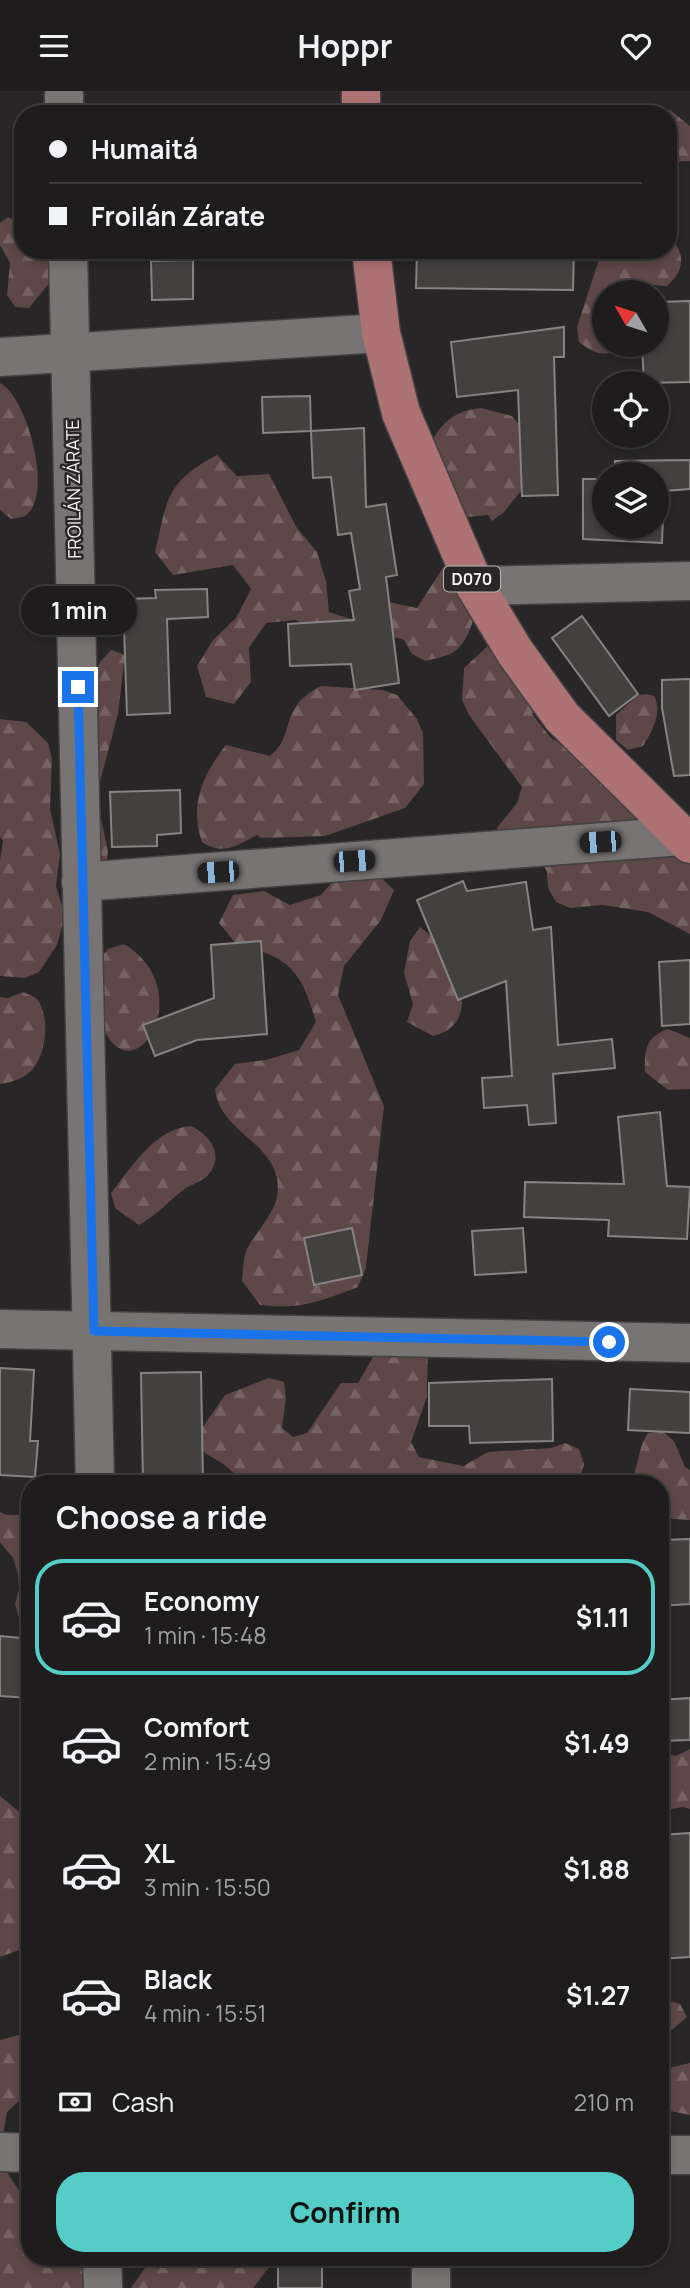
<!DOCTYPE html>
<meta charset="utf-8">
<style>
:root{--surface:#1e1c1c;--page:#2b2929;--text:#f1f3f6;--muted:#a1a1a3;--line:#3c3a3b;--accent:#54cdc7}
body{margin:0;font-family:Manrope,sans-serif;background:var(--page);color:var(--text);height:100vh;display:flex;flex-direction:column;font-size:26px;white-space:nowrap}
*{box-sizing:border-box;margin:0}
p{font-size:23px;color:var(--muted)}
.icon{flex:none;width:38px;height:38px;fill:none;stroke:currentColor;stroke-width:2;stroke-linecap:round;stroke-linejoin:round}
.map{position:relative;flex:1;overflow:hidden}
.sheet{position:absolute;left:21px;top:1384px;width:648px;height:791px;display:flex;flex-direction:column;background:var(--surface);border-radius:28px;box-shadow:0 4px 10px #0003,0 0 0 2px var(--line)}
.sheet>*{flex:none}
.hud{position:absolute;left:14px;top:14px;width:663px;height:154px;border-radius:28px;box-shadow:0 4px 10px #0003,0 0 0 2px var(--line);display:grid;align-content:center;height:154px;padding:0 35px;background:var(--surface)}
.needle{width:46px;rotate:309deg}
.tools{position:absolute;left:592px;top:189px;display:grid;gap:14px}
.tools a{display:grid;place-items:center;width:77px;height:77px;border-radius:50%;background:var(--surface);box-shadow:0 4px 10px #0003,0 0 0 2px var(--line);font-size:35px}
.end{position:absolute;width:32px;height:32px;margin:-16px;border:9px solid #1a73e8;background:#fff;box-shadow:0 0 0 4px #fff}
.from{border-radius:50%}
.bubble{position:absolute;height:49px;border-radius:24px;background:var(--surface);box-shadow:0 4px 10px #0003,0 0 0 2px var(--line);font-size:23px;font-weight:700;line-height:49px;text-align:center}
.car{position:absolute;width:21px;height:42px;margin:-21px -10px;border-radius:9px;box-shadow:0 0 5px 2px #0007;background:linear-gradient(#222 24%,#8ab4d8 0 40%,#222 0 76%,#8ab4d8 0 86%,#222 0)}
.hud b{display:flex;align-items:center;gap:24px;height:66px;font-size:26px}
.hud b+b{border-top:2px solid var(--line)}
.hud i{width:18px;height:18px;background:var(--text)}
ul{padding:0;list-style:none}
li{display:flex;align-items:center;gap:21px;height:116px;margin:0 14px 10px;padding:0 21px;border:4px solid transparent;border-radius:28px}
li div{flex:1}
li b{display:block;font-size:26px}
li em{font-style:normal;font-weight:700}
li.selected{border-color:var(--accent)}
li>.icon{width:63px;height:63px;stroke-width:1.5}
h2{padding:0 35px;font-size:32px;line-height:84px}
.pay{display:flex;align-items:center;gap:18px;height:77px;padding:0 35px;font-size:26px}
.pay p{margin-inline-start:auto}
.cta{display:flex;gap:14px;margin-top:auto;padding:14px 35px}
.cta a{flex:1;height:80px;border-radius:28px;background:var(--accent);color:#111;font-size:28px;font-weight:700;line-height:80px;text-align:center}
header{display:flex;justify-content:space-between;align-items:center;height:91px;padding:0 35px;background:var(--surface);font-size:32px;font-weight:700}
.map>svg:first-child{display:block}
.forest{fill:url(#forest-firs)}
.building{fill:#434040;stroke:#878383;stroke-width:2}
.lines{fill:none;stroke-linecap:round;stroke-linejoin:round}
.minor-casing{stroke:#434141;stroke-width:41}
.major-casing{stroke:#434141;stroke-width:41}
.minor{stroke:#787474;stroke-width:38}
.major{stroke:#ad7273;stroke-width:38}
.route{stroke:#1a73e8;stroke-width:9}
.labels{text-anchor:middle;stroke-width:5;stroke-linejoin:round;paint-order:stroke}
.shield{fill:#282626;stroke:#b8b6b6;stroke-width:2}
.shield-label{font-size:16px;font-weight:bold;fill:#f6f4f4}
.street-label{font-size:18px;fill:#f6f4f4;stroke:#282626}
</style>
<header><svg class="icon" aria-label="menu" viewBox="0 0 24 24"><path d="M4 6h16M4 12h16M4 18h16"/></svg>Hoppr<svg class="icon" aria-label="heart" viewBox="0 0 24 24"><path d="M12 20l-8-8c-3-5 5-10 8-4 3-6 11-1 8 4z"/></svg></header>
<div class="map">
<svg width="690" height="2197" viewBox="0 0 690 2197">
<defs>
<pattern id="forest-firs" width="22" height="20" patternUnits="userSpaceOnUse" patternTransform="scale(1.75)"><rect width="22" height="20" fill="#5d4747"/><path d="M5 1l3.5 6h-7zM16 11l3.5 6h-7z" fill="#756262"/></pattern>
</defs>
<rect width="100%" height="100%" fill="#282626"/>
<g class="forest">
<polygon points="670,19 690,35 690,70 669,71 668,23 665,23"/>
<polygon points="8,126 23,135 23,159 55,159 59,180 29,217 15,216 7,204 10,172 0,154 0,132"/>
<path d="M669 145C686 163 685 179 667 195L652 194 642 201H604V254H622C609 269 592 262 579 251L577 236 602 159H668Z"/>
<path d="M0 292C27 305 54 404 26 424 23 427 15 427 11 428L0 419Z"/>
<path d="M481 317 512 325 521 336 524 396 504 421 492 430 488 424 458 427 432 350C442 330 458 319 481 317Z"/>
<path d="M217 364 237 385 269 383 297 437 317 461 326 490 329 521 357 530 384 510 417 517 444 475C455 484 470 493 474 508 478 524 467 554 452 562 444 566 433 568 425 570L412 563 404 549 390 545 350 551 295 529 266 532 249 557 251 591 234 613 206 606 197 575 213 549 236 527 251 498 233 474 173 484 155 461C168 407 165 392 217 364Z"/>
<polygon points="489,554 537,616 532,623 551,647 605,678 690,763 690,843 648,821 602,814 570,817 556,811 548,797 547,781 540,767 498,753 497,737 517,712 522,696 469,624 462,609 464,577"/>
<polygon points="111,559 125,564 118,623 98,698 101,728 108,760 106,775 99,777 94,587 100,571"/>
<path d="M321 595 383 599 397 604 417 628 423 642 424 693 405 717 325 745 261 747 257 744C236 755 223 765 202 751 189 714 203 683 226 654L270 665C297 644 277 617 321 595Z"/>
<path d="M647 603 654 605C663 621 652 641 643 655L628 659 616 649V624L638 604Z"/>
<polygon points="0,628 26,631 48,652 52,667 50,718 60,763 56,795 65,825 57,854 39,881 25,887 0,885 0,770 3,750 0,746"/>
<path d="M373 779 394 799 381 829 344 875 338 904 384 1015 366 1176 358 1196C322 1210 300 1219 260 1214L242 1190C243 1180 243 1167 247 1158 255 1142 274 1123 277 1106 286 1053 219 1044 215 998L235 973 266 969 299 959 316 931C302 882 290 864 238 855L219 832 233 804 264 800 290 814 321 804 342 780Z"/>
<path d="M420 836C452 857 489 932 433 945L407 931 413 913 404 882 410 850Z"/>
<path d="M124 853C200 899 135 1004 104 939 96 922 92 900 87 882L108 858Z"/>
<path d="M23 901C27 903 34 905 37 908 51 925 46 967 30 981 21 989 11 991 0 993V906L8 907Z"/>
<path d="M668 938 690 947V998L668 999 645 981C644 958 646 946 668 938Z"/>
<path d="M191 1035C209 1043 225 1064 209 1083 203 1091 190 1093 182 1100 167 1112 155 1125 139 1134L115 1117 111 1102C132 1076 155 1037 191 1035Z"/>
<path d="M428 1255 427 1306 411 1351 419 1366 463 1375 488 1361 551 1357 565 1352 579 1358 584 1373 579 1393H316L302 1382 270 1387 263 1393H236L237 1387C227 1371 211 1368 197 1356L198 1343 225 1304 269 1287 284 1291 286 1307 282 1337 293 1346 307 1342 341 1292H358L373 1266 385 1256Z"/>
<path d="M662 1340 674 1350 685 1376 690 1379V1429L660 1427V1393H630C639 1376 637 1358 648 1342Z"/>
<path d="M30 1419V1535L19 1527 15 1513 19 1498 18 1483 13 1467 0 1451V1421C10 1426 20 1425 30 1419Z"/>
<polygon points="690,1658 690,1718 683,1716 660,1720 660,1662 676,1665"/>
<polygon points="0,1705 23,1724 30,1726 30,1855 0,1866"/>
<polygon points="660,1907 680,1913 687,1926 660,1949"/>
<polygon points="30,1941 30,2000 7,2021 0,2061 0,1949"/>
<polygon points="690,1972 690,2024 660,2018 660,1979"/>
<polygon points="0,2071 22,2104 30,2105 30,2166 82,2167 83,2197 0,2197"/>
<polygon points="152,2167 276,2166 276,2167 253,2197 131,2197"/>
</g>
<g class="building">
<polygon points="417,159 574,159 573,199 416,197"/>
<polygon points="193,169 193,208 152,209 151,170"/>
<polygon points="690,210 690,291 644,292 642,254 656,254 656,211"/>
<polygon points="564,236 564,266 554,266 558,404 522,405 518,299 457,306 451,251"/>
<polygon points="310,305 311,340 263,342 262,306"/>
<polygon points="364,337 366,416 386,413 397,484 386,486 399,592 355,599 351,573 290,575 288,533 354,529 349,500 360,498 351,442 338,444 331,386 313,387 311,340"/>
<polygon points="690,369 690,398 664,400 662,452 583,448 583,388 604,388 604,436 656,436 656,383 615,383 615,370"/>
<polygon points="207,498 208,526 167,528 170,622 127,624 123,508 156,507 155,499"/>
<polygon points="582,525 638,603 609,625 552,547"/>
<polygon points="690,588 690,684 674,685 662,617 662,589"/>
<polygon points="180,699 181,742 157,744 157,755 112,756 110,701"/>
<polygon points="463,790 467,800 526,791 533,839 551,836 558,954 612,948 615,977 553,983 556,1032 529,1034 527,1014 484,1017 482,987 512,985 506,890 458,909 417,809"/>
<polygon points="261,850 267,943 197,949 155,965 143,934 214,907 211,854"/>
<polygon points="690,869 690,933 662,935 659,871"/>
<polygon points="660,1021 667,1095 690,1096 687,1148 608,1145 609,1129 524,1126 525,1091 624,1093 618,1026"/>
<polygon points="352,1137 362,1184 314,1194 304,1147"/>
<polygon points="523,1137 526,1181 475,1184 472,1140"/>
<polygon points="0,1277 34,1279 30,1350 38,1350 35,1386 0,1384"/>
<polygon points="201,1281 203,1393 143,1393 141,1282"/>
<polygon points="552,1288 553,1350 470,1352 469,1335 429,1335 429,1292"/>
<polygon points="630,1298 690,1301 690,1342 628,1339"/>
<polygon points="690,1448 690,1513 660,1515 660,1449"/>
<polygon points="0,1545 30,1548 30,1607 0,1605"/>
<polygon points="690,1607 690,1649 660,1650 660,1609"/>
<polygon points="690,1742 690,1866 660,1868 660,1744"/>
<rect x="278" y="2166" width="44" height="31"/>
</g>
<g class="lines">
<g class="minor-casing">
<g id="minor">
<polyline points="64,0 64,23"/>
<polyline points="68,159 95,1393"/>
<polyline points="0,266 381,242"/>
<polyline points="475,495 690,490"/>
<polyline points="81,791 682,745"/>
<polyline points="0,1238 690,1252"/>
<polyline points="0,2061 30,2062"/>
<polyline points="660,2064 690,2064"/>
<polyline points="102,2166 103,2197"/>
<polyline points="431,2166 431,2197"/>
</g>
</g>
<g class="major-casing">
<g id="major">
<polyline points="361,0 361,23"/>
<polyline points="371,159 381,242 401,322 475,495 515,561 562,626 690,753"/>
</g>
</g>
<use href="#minor" class="minor"/>
<use href="#major" class="major"/>
</g>
<g class="lines">
<polyline class="route" points="78,596 94,1240 609,1251"/>
</g>
<g class="labels">
<rect class="shield" x="444" y="475.5" width="56" height="25" rx="5"/>
<g class="shield-label">
<text x="472" y="494">D070</text>
</g>
<g class="street-label">
<text transform="translate(74 398) rotate(-91)" y="6">FROILÁN ZÁRATE</text>
</g>
</g>
</svg>
<div class="tools">
<a><svg class="needle" viewBox="-14 -14 28 28"><path d="M0-13l5 13h-10z" fill="#e53935"/><path d="M0 13l5-13h-10z" fill="#a1a1a3"/></svg></a>
<a><svg class="icon" aria-label="locate" viewBox="0 0 24 24"><circle cx="12" cy="12" r="6"/><path d="M12 2v4M12 18v4M2 12h4M18 12h4"/></svg></a>
<a><svg class="icon" aria-label="layers" viewBox="0 0 24 24"><path d="M12 4l9 5-9 5-9-5zM3 14l9 5 9-5"/></svg></a>
</div>
<i class="end from" style="left:609px;top:1251px"></i>
<i class="end" style="left:78px;top:596px"></i>
<div class="bubble" style="left:21px;top:495px;width:116px">1 min</div>
<i class="car" style="left:600px;top:751px;rotate:266deg"></i>
<i class="car" style="left:354px;top:770px;rotate:86deg"></i>
<i class="car" style="left:218px;top:781px;rotate:266deg"></i>
<div class="hud">
<b><i class="from"></i>Humaitá</b>
<b><i></i>Froilán Zárate</b>
</div>
<section class="sheet">
<h2>Choose a ride</h2>
<ul>
<li class="selected"><svg class="icon" aria-label="car" viewBox="0 0 24 24"><path d="M5 17H2v-5l4-1 3-4h7l3 4 3 1v5h-3M9 17h6M6 11h13"/><circle cx="7" cy="17" r="2"/><circle cx="17" cy="17" r="2"/></svg><div><b>Economy</b><p>1 min · 15:48</p></div><em>$1.11</em></li>
<li><svg class="icon" aria-label="car" viewBox="0 0 24 24"><path d="M5 17H2v-5l4-1 3-4h7l3 4 3 1v5h-3M9 17h6M6 11h13"/><circle cx="7" cy="17" r="2"/><circle cx="17" cy="17" r="2"/></svg><div><b>Comfort</b><p>2 min · 15:49</p></div><em>$1.49</em></li>
<li><svg class="icon" aria-label="car" viewBox="0 0 24 24"><path d="M5 17H2v-5l4-1 3-4h7l3 4 3 1v5h-3M9 17h6M6 11h13"/><circle cx="7" cy="17" r="2"/><circle cx="17" cy="17" r="2"/></svg><div><b>XL</b><p>3 min · 15:50</p></div><em>$1.88</em></li>
<li><svg class="icon" aria-label="car" viewBox="0 0 24 24"><path d="M5 17H2v-5l4-1 3-4h7l3 4 3 1v5h-3M9 17h6M6 11h13"/><circle cx="7" cy="17" r="2"/><circle cx="17" cy="17" r="2"/></svg><div><b>Black</b><p>4 min · 15:51</p></div><em>$1.27</em></li>
</ul>
<div class="pay"><svg class="icon" aria-label="cash" viewBox="0 0 24 24"><path d="M3 7h18v10H3z"/><circle cx="12" cy="12" r="2"/></svg>Cash<p>210 m</p></div>
<div class="cta"><a>Confirm</a></div>
</section>
</div>
